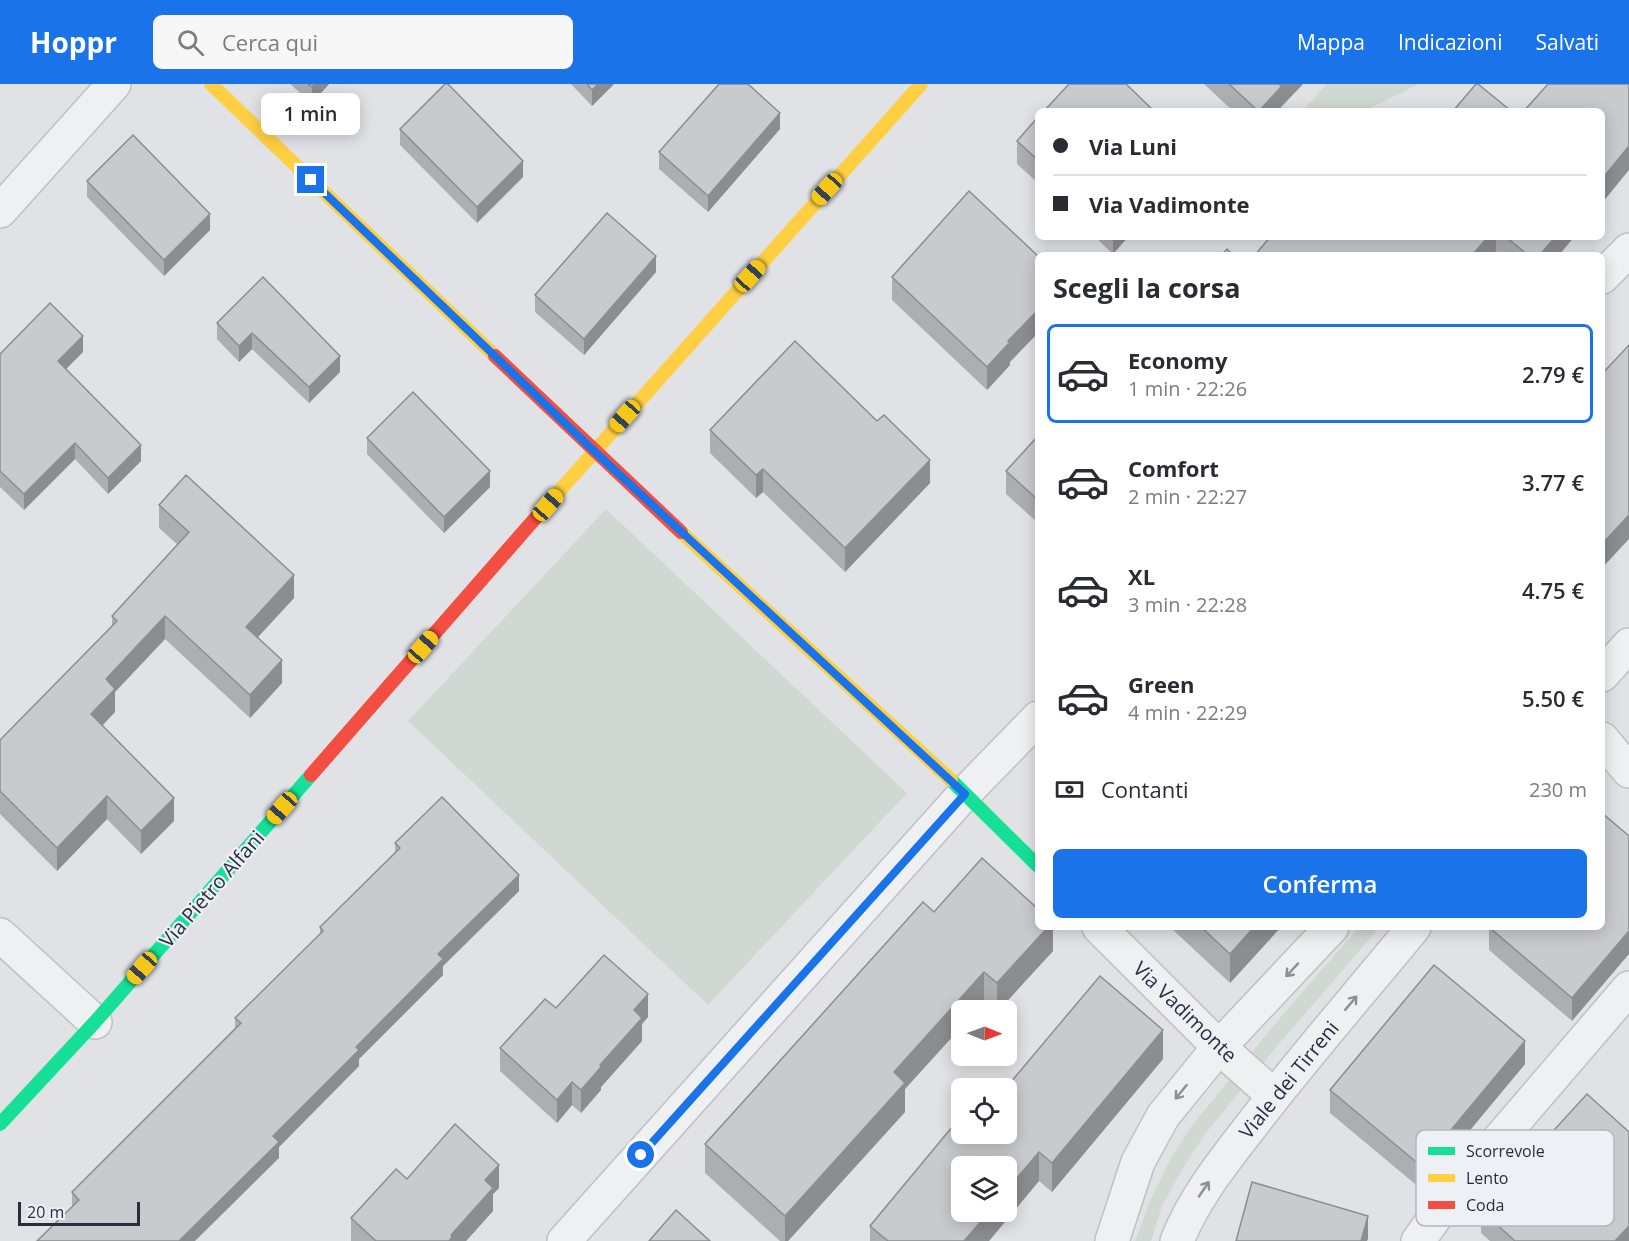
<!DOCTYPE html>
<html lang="it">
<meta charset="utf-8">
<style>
:root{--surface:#fff;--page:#f7f7f7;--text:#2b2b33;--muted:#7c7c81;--line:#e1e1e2;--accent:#1a73e8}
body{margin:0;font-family:"Open Sans",sans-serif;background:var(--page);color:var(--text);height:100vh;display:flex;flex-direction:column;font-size:22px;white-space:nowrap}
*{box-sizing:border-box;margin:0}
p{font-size:20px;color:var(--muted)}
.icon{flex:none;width:33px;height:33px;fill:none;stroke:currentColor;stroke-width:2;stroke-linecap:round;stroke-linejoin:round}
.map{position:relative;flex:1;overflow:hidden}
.side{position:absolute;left:1035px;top:168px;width:570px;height:678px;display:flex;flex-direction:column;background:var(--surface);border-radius:9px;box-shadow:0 3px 15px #0003}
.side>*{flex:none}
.top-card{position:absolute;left:1035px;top:24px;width:570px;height:132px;border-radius:9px;box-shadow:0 3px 15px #0003;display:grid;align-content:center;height:132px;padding:0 18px;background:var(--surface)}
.needle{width:39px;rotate:91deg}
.buttons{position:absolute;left:951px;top:916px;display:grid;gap:12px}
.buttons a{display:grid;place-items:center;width:66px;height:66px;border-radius:9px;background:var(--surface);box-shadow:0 3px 15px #0003;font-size:30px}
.scale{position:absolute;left:18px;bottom:15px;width:122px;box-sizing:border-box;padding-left:6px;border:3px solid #272e3f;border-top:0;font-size:16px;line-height:21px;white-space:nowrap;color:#272e3f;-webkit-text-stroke:4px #edf0f5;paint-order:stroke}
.end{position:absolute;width:27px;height:27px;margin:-14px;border:8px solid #1a73e8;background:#fff;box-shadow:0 0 0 3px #fff}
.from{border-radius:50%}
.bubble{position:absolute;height:42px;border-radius:9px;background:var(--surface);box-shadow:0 3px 15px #0003;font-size:20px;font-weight:600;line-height:42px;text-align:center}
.car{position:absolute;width:18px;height:36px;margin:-18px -9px;border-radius:8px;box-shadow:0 0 4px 2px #0007;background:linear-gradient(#f5c518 24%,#345 0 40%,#f5c518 0 76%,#345 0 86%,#f5c518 0)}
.top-card b{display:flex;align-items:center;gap:21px;height:57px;font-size:22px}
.top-card b+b{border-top:2px solid var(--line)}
.top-card i{width:15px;height:15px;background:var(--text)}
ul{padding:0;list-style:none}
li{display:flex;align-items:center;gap:18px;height:99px;margin:0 12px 9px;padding:0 6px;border:3px solid transparent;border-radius:9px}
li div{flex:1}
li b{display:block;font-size:22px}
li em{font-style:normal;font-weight:600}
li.selected{border-color:var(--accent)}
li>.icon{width:54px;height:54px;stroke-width:1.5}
h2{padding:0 18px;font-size:27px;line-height:72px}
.pay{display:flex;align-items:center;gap:15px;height:66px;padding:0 18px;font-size:22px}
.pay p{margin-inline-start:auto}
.action{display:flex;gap:12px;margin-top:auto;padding:12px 18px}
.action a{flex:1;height:69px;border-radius:9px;background:var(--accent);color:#fff;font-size:24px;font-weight:600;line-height:69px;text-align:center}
header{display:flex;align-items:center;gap:36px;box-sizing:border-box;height:84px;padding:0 30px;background:var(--accent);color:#fff}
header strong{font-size:28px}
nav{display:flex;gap:33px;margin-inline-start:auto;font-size:21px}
.search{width:420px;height:54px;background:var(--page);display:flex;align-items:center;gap:15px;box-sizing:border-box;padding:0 21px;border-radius:9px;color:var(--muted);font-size:22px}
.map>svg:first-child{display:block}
.green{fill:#d0d9d1}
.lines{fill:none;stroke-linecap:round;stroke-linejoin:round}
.street-casing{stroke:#bec0c4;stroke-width:36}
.street{stroke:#eff0f2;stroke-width:33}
.fast{stroke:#16e098;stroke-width:14}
.slow{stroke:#ffcf43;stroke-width:14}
.jam{stroke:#f24e42;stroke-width:14}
.wall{fill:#acaeb1}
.shaded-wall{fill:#8c8d90}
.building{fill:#c8cace;stroke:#8c8d90;stroke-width:1.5}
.oneway{stroke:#8b8f98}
.route{stroke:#1a73e8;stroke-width:8}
.labels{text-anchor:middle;stroke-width:4.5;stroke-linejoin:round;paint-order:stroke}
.street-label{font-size:20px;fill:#272e3f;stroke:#edf0f5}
.key{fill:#edf0f5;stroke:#b2b6be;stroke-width:1.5}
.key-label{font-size:16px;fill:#272e3f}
</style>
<header>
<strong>Hoppr</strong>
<div class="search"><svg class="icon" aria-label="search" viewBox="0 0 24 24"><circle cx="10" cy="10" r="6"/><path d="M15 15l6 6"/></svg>Cerca qui</div>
<nav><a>Mappa</a><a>Indicazioni</a><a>Salvati</a></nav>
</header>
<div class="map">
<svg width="1629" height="1157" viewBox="0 0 1629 1157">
<rect width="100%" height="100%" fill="#e0e2e6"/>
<g class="green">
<polygon points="1327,0 1419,0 1364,27 1311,27 1306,23"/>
<polygon points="606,425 907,709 708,921 408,637"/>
<polygon points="1359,843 1380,843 1283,955 1205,1050 1183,1084 1162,1122 1151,1157 1135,1157 1150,1117 1170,1076 1190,1044 1274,941"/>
</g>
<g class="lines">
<g class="street-casing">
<g id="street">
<polyline points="0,127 114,0"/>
<polyline points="1602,193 1629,166"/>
<polyline points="1602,591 1629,561"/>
<polyline points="1602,655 1629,687"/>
<polyline points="1099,843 1219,963 1274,1012"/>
<polyline points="0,851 95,938"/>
<polyline points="564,1157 965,709 1038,634"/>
<polyline points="1112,1157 1138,1078 1163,1032 1219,963 1332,843"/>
<path d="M1177 1157C1194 1114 1223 1078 1251 1042 1303 974 1360 909 1414 843"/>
<polyline points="1418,1157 1448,1115 1629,904"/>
</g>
</g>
<use href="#street" class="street"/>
<g class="fast">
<polyline points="951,696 1038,782"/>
<polyline points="0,1040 95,938 311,691"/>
</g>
<g class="slow">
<polyline points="211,0 495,272"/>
<polyline points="539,430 921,0"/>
<polyline points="681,448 951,696"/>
</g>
<g class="jam">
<polyline points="495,272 681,448"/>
<polyline points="311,691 539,430"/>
</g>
</g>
<g class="wall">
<polygon points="290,0 329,0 312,19"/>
<polygon points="571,0 614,0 592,22"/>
<polygon points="1204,0 1303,0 1281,23 1281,26 1280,27 1233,27"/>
<polygon points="1038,33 1038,99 1017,80 1017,57"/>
<polygon points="400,45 523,93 477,139 400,61"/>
<polygon points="780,45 708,128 659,85 659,68"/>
<polygon points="87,97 210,146 164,192 87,113"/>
<polygon points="1095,153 1128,153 1113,170"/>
<polygon points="1270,153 1574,153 1559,171 1500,171 1496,167"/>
<polygon points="656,188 584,271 535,228 535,211"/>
<polygon points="263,193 340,288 309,319 252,265 239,278 217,255 217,239"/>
<polygon points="892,193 1010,278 1010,281 987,306 892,216"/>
<polygon points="83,268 66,285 141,377 108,410 75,375 24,426 0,403 0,270"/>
<polygon points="710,346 930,399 845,488 763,408 756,414 710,369"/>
<polygon points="1038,352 1038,439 1006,410 1006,387"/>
<polygon points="367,354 490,403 444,449 367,370"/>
<polygon points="159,421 294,514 258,553 282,599 250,634 165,555 115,608 115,628 102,642 174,737 141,770 107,735 57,787 0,730 0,656 112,543 112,532 178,461 159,444"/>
<polygon points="395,759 519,807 443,882 443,891 359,975 359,982 279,1063 279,1074 72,1123 72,1108 235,944 235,934 320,851 320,843 395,768"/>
<polygon points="934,828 1053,843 1053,867 998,927 995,927 984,917 962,927 962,942 905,1005 905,1028 788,1157 780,1157 705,1089 705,1060"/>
<polygon points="1172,843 1281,843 1230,899 1172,845"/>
<polygon points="1489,843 1602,843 1572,937 1489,866"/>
<polygon points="556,924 648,933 642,940 642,957 601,1003 601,1006 581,1029 572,1021 557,1039 500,987 500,964"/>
<polygon points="1163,975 1052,1108 1039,1097 989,1157 870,1157 870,1142"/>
<polygon points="1525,980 1421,1105 1330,1029 1330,1006"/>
<polygon points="407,1095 499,1104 493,1110 493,1127 466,1157 351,1157 351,1134"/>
<polygon points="1481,1126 1629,1157 1490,1157 1481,1149"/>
</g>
<g class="shaded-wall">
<polygon points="315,0 329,0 312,19 312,3"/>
<polygon points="598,0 614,0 592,22 592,6"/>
<polygon points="1281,0 1303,0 1281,23 1281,26 1280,27 1259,27"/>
<polygon points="780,29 780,45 708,128 708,112"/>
<polygon points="1629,62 1629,86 1602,119 1602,95"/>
<polygon points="523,77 523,93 477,139 477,123"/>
<polygon points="210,130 210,146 164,192 164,176"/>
<polygon points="1113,153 1128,153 1113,170"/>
<polygon points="1488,153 1496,153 1496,167 1493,171 1472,171"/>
<polygon points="1555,153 1574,153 1559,171 1540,171"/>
<polygon points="656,172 656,188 584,271 584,255"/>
<polygon points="1038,226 1038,249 1010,278 1010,281 987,306 987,283 1008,257"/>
<polygon points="252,249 252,265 239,278 239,262"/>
<polygon points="83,252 83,268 58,293 58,277"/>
<polygon points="340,272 340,288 309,319 309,303"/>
<polygon points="75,359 75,375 24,426 24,410"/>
<polygon points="141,361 141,377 108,410 108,394"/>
<polygon points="930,376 930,399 845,488 845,464"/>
<polygon points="763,385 763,408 756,414 756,391"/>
<polygon points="490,387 490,403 444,449 444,433"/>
<polygon points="1629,431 1629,455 1602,484 1602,460"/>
<polygon points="294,491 294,514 246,566 246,543"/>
<polygon points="165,532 165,555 115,608 115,628 91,653 91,630 106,595"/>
<polygon points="282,576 282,599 250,634 250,611"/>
<polygon points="107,712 107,735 57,787 57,764"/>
<polygon points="174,714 174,737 141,770 141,747"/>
<polygon points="519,791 519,807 443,882 443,891 359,975 359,982 279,1063 279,1074 195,1157 179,1157 438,870"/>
<polygon points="1048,843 1053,843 1053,867 998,927 997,927 997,899"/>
<polygon points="1254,843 1281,843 1230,899 1230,870"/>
<polygon points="1629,847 1629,870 1572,937 1572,914"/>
<polygon points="984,888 984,917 975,927 962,927 962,942 905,1005 905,1028 788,1157 785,1157 785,1132 894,988"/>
<polygon points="648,910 648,933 642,940 642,957 601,1003 601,1006 581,1029 581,1006 600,981 634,926"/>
<polygon points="1163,946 1163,975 1052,1108 1052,1079"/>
<polygon points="1525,957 1525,980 1421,1105 1421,1082"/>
<polygon points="572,998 572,1021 557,1039 557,1016"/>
<polygon points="1039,1068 1039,1097 989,1157 964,1157 989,1128 1006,1128 1006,1107"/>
<polygon points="499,1081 499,1104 493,1110 493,1127 466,1157 449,1157 451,1151 485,1096"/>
<polygon points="1368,1132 1368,1155 1367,1157 1361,1157"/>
<polygon points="1629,1142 1629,1157 1615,1157"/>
</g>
<g class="building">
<polygon points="308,0 315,0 312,3"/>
<polygon points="445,0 448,0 523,77 477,123 400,45"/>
<polygon points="587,0 598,0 592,6"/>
<polygon points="719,0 748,0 780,29 708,112 659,68"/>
<polygon points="1069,0 1126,0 1154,27 1044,27"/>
<polygon points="1229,0 1281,0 1280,1 1281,3 1259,27 1258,27"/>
<polygon points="1476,0 1478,0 1511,27 1453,27"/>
<polygon points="1548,0 1629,0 1629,62 1602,95 1602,27 1524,27"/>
<polygon points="1038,33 1038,76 1017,57"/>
<polygon points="133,51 210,130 164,176 87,97"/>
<polygon points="969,107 1038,172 1038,226 1008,257 1010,258 987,283 892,193"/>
<polygon points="607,129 656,172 584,255 535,211"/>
<polygon points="1270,153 1488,153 1472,171 1255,171"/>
<polygon points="1506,153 1555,153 1540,171 1528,171"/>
<polygon points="1227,165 1233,171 1222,171"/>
<polygon points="263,193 340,272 309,303 252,249 239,262 217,239"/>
<polygon points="50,219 83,252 58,277 141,361 108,394 75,359 24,410 0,387 0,270"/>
<polygon points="795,257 877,337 884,331 930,376 845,464 763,385 756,391 710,346"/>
<polygon points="1629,261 1629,431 1602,460 1602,290"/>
<polygon points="413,308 490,387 444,433 367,354"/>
<polygon points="1038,352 1038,416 1006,387"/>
<polygon points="186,391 294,491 246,543 282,576 250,611 165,532 106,595 115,605 91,630 174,714 141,747 107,712 57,764 0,707 0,656 117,537 112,532 189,448 159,421"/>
<polygon points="442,713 519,791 438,870 443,875 356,963 359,966 273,1052 279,1058 179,1157 37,1157 79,1116 72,1108 241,939 235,934 323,847 320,843 400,764 395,759"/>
<polygon points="1602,729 1629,752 1629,847 1572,914 1489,843 1602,843"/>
<polygon points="982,774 1038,825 1038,843 1048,843 997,899 984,888 894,988 905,999 785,1132 705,1060 923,818 934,828"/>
<polygon points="1201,843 1254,843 1230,870"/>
<polygon points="604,871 648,910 634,926 642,934 600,981 601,983 581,1006 572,998 557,1016 500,964 545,915 556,924"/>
<polygon points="1434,881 1525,957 1421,1082 1330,1006"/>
<polygon points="1100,892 1163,946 1052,1079 1039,1068 1006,1107 1006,1083 962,1083 962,1128 989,1128 964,1157 888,1157 870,1142 962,1031 962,1050 1006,1050 1006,1005 1005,1005"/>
<polygon points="1587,1010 1629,1048 1629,1142 1615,1157 1515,1157 1481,1126"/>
<polygon points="455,1040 499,1081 485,1096 493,1104 451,1151 452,1153 449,1157 376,1157 351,1134 396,1085 407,1095"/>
<polygon points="1252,1098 1368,1132 1361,1157 1236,1157"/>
<polygon points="676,1126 710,1157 649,1157"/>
</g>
<defs><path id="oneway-shaft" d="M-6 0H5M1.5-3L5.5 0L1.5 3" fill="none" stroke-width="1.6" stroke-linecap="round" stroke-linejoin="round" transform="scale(1.5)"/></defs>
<g class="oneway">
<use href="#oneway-shaft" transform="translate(1292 886) rotate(133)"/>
<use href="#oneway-shaft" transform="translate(1351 919) rotate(-50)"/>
<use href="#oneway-shaft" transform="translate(1181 1008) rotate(129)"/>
<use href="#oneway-shaft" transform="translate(1204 1105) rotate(-56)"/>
</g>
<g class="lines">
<polyline class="route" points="311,96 594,367 965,710 641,1071"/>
</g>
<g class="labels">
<g class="street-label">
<text transform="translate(212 805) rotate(-49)" y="7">Via Pietro Alfani</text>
<text transform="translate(1185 928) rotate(44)" y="7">Via Vadimonte</text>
<text transform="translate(1289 996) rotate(-51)" y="7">Viale dei Tirreni</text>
</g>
</g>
<rect x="1416" y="1046" width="198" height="96" rx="9" class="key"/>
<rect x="1428" y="1063" width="27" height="8" fill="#16e098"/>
<rect x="1428" y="1090" width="27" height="8" fill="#ffcf43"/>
<rect x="1428" y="1117" width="27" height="8" fill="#f24e42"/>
<g class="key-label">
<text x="1466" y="1073">Scorrevole</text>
<text x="1466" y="1100">Lento</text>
<text x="1466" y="1127">Coda</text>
</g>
</svg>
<div class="buttons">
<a><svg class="needle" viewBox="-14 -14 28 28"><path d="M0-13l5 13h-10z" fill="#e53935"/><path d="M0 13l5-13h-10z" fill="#7c7c81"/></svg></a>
<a><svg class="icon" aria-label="locate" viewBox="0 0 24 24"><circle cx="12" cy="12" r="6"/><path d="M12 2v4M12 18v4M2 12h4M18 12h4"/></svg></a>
<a><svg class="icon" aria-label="layers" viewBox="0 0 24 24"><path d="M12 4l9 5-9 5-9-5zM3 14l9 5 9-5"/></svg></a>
</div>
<div class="scale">20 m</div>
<i class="end from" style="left:641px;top:1071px"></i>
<i class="end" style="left:311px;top:96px"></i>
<div class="bubble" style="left:261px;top:9px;width:99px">1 min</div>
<i class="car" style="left:827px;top:105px;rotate:222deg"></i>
<i class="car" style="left:750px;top:192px;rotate:42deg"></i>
<i class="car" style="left:625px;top:332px;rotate:221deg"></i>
<i class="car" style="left:548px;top:421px;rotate:41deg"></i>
<i class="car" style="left:423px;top:563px;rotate:41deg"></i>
<i class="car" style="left:282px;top:724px;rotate:221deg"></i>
<i class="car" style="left:142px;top:884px;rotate:221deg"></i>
<div class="top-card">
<b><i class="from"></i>Via Luni</b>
<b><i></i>Via Vadimonte</b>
</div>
<section class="side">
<h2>Scegli la corsa</h2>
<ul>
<li class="selected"><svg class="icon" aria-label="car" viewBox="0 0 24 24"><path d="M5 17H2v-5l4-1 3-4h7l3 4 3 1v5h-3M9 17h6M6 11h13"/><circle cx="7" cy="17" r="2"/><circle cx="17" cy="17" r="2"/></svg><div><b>Economy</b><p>1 min · 22:26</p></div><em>2.79 €</em></li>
<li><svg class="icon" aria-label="car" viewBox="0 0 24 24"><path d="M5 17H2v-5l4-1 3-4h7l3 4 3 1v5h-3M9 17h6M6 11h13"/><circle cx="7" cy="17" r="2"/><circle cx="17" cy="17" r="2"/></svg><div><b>Comfort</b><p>2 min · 22:27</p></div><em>3.77 €</em></li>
<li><svg class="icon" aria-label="car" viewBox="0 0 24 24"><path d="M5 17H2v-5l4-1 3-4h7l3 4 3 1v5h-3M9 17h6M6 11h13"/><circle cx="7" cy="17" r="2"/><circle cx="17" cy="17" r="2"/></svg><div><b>XL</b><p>3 min · 22:28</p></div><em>4.75 €</em></li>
<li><svg class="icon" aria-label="car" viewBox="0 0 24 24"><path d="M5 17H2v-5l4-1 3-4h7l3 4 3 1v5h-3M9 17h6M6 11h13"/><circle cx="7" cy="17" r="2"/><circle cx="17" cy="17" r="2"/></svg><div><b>Green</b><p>4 min · 22:29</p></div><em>5.50 €</em></li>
</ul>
<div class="pay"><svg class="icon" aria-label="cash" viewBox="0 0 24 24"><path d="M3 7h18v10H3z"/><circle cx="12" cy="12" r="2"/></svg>Contanti<p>230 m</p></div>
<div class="action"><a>Conferma</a></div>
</section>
</div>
